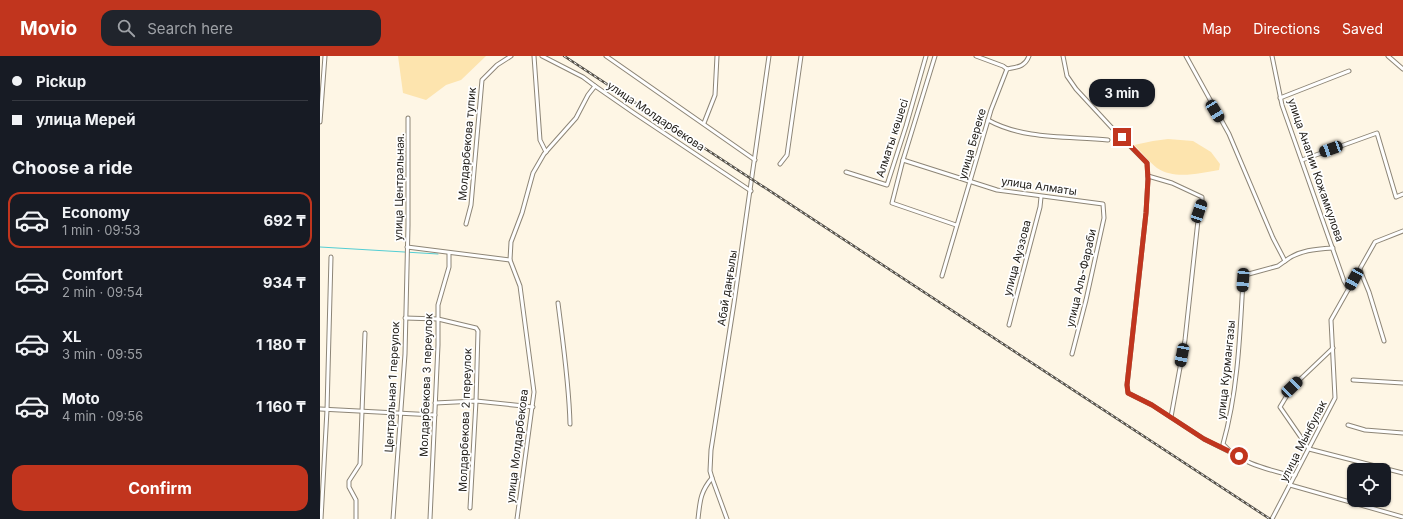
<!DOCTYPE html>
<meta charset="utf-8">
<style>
:root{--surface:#171b24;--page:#20242c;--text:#f1f3f6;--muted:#9ea1a6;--line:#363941;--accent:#c1351e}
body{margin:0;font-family:Inter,sans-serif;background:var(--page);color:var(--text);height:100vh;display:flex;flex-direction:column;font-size:15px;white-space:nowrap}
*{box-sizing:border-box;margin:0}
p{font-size:13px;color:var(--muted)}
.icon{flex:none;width:22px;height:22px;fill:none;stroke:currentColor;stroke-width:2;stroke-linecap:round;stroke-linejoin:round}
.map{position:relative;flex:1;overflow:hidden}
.panel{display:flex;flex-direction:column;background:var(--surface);width:320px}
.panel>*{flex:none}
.top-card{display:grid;align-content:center;height:88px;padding:0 12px;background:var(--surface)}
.buttons{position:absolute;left:1027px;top:407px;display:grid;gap:8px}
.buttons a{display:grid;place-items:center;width:44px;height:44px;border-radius:8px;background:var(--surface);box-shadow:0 1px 3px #0004;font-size:20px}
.end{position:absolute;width:18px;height:18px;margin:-9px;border:5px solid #c1351e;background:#fff;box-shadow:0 0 0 2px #fff}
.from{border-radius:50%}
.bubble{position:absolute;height:28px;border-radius:12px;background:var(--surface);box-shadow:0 1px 3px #0004;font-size:13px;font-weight:700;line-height:28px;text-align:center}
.car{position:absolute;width:12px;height:24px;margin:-12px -6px;border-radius:5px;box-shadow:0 0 3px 1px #0007;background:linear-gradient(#222 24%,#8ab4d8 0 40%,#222 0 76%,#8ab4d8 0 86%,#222 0)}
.top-card b{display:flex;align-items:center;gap:14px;height:38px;font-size:15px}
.top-card b+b{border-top:1px solid var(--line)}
.top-card i{width:10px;height:10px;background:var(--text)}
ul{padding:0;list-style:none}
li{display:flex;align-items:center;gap:12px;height:56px;margin:0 8px 6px;padding:0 4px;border:2px solid transparent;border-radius:12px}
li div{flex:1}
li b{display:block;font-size:15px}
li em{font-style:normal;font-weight:700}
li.active{border-color:var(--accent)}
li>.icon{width:36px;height:36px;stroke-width:1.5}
h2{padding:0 12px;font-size:18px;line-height:48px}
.primary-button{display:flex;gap:8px;margin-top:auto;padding:8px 12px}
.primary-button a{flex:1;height:46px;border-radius:12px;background:var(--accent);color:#fff;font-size:16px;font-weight:700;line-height:46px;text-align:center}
header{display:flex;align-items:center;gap:24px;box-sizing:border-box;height:56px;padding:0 20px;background:var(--accent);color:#fff}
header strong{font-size:19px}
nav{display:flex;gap:22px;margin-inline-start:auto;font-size:14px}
.search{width:280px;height:36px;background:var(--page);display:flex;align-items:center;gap:10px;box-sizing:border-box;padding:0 14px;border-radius:12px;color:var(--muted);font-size:15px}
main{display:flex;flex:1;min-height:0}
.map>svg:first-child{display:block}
.green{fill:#fde4ae}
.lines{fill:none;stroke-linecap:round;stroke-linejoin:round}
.stream{stroke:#54ced4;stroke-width:1}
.minor-casing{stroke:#8d8576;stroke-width:5}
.minor{stroke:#fff;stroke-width:3}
.rail-casing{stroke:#56524a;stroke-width:2.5}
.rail{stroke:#fff;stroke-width:1;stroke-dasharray:3;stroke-linecap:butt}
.route{stroke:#c1351e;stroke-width:5}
.labels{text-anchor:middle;stroke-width:3.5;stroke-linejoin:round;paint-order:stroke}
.street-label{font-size:11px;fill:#1e1b16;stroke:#fff}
</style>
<header>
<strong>Movio</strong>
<div class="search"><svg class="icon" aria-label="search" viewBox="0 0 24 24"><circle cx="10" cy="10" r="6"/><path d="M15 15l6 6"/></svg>Search here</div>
<nav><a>Map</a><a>Directions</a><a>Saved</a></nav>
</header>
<main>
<section class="panel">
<div class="top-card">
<b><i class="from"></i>Pickup</b>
<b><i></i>улица Мерей</b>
</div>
<h2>Choose a ride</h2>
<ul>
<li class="active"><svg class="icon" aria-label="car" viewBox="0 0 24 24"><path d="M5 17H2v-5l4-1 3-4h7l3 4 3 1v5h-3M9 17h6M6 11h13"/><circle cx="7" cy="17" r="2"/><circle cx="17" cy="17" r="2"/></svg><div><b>Economy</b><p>1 min · 09:53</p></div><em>692 ₸</em></li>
<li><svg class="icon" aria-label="car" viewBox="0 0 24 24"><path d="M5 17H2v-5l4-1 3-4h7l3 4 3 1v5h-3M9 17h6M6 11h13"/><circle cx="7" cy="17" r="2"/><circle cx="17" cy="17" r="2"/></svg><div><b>Comfort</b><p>2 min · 09:54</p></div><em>934 ₸</em></li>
<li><svg class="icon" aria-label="car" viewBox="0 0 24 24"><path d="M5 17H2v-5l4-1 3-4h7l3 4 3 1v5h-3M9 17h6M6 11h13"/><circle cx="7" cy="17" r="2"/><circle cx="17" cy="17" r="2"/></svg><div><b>XL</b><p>3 min · 09:55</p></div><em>1 180 ₸</em></li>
<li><svg class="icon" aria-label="car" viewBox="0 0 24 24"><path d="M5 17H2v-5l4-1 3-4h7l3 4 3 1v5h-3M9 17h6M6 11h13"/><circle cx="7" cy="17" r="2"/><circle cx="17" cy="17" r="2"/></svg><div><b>Moto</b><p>4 min · 09:56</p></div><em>1 160 ₸</em></li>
</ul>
<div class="primary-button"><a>Confirm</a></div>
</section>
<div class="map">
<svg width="1083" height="463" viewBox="0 0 1083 463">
<rect width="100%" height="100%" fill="#fef6e5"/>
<g class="green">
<polygon points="78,0 166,0 141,24 126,29 106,44 83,37"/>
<path d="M848 83 873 85 891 96 900 108 899 114C880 117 855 124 837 112 829 106 822 96 814 89L833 85Z"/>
</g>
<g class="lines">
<polyline class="stream" points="0,191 118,198"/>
<g class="minor-casing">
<g id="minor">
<polyline points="214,0 220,84 226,96"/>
<polyline points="222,0 263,21 275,30"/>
<polyline points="286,0 435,104"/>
<polyline points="615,0 583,104 572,147 636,169"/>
<polyline points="656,0 683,10 687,13"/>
<polyline points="743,0 747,20 756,33 793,73 827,107 828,123 826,157 807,329 808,337 832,349 884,383 908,395"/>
<path d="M866 0 909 78 953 182 965 205 958 210 925 219 923 224C920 278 918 335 903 388 919 407 947 413 969 419H975"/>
<polyline points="952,0 962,49 1024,225 1029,233"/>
<polyline points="1068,0 1083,13"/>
<path d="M687 13C697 11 705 11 709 0"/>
<polyline points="960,42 1029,15"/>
<path d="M668 64C704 84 749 80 788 84"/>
<polyline points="0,66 5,0"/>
<polyline points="384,67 395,39 397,0"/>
<polyline points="583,104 677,134 783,148 784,162 766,244 752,298"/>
<polyline points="982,104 1057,77 1076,141 1083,138"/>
<polyline points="460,108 467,99 481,0"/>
<polyline points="526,116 567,129 586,70 606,0"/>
<polyline points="828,120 852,127 882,141 882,147 879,155 865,284 851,361"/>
<polyline points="146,168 151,149 162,24 177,9 191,0"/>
<polyline points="87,191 190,204"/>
<path d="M965 205C979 194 996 193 1013 192"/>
<polyline points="1040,214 1049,236 1064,285"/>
<polyline points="622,220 671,54 687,13"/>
<path d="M238 247C243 287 249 327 250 368"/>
<polyline points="85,262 118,263 156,272 158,275 156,345 150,452"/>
<polyline points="689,269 720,151 721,141"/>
<polyline points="1013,292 972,331 960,351 989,393 1083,417"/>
<polyline points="1033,324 1083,327"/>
<polyline points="115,347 156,345 213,351"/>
<polyline points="0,353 115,359"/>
<polyline points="1028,369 1045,374 1083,377"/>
<polyline points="970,429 1083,461"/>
<polyline points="1,463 7,354 11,201"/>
<polyline points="36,463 36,444 29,431 29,425 40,408 45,277"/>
<polyline points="73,463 85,298 88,169 88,62"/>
<polyline points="110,463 118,289 118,249 129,211 129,197"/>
<polyline points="197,463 214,336 200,230 190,204 191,186 202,157 213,117 224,98 256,62 268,39 275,30 314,57 431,135"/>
<path d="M378 463C380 446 380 436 392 422"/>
<polyline points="407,463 392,422 390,415 391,394 414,247 449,0"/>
<polyline points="952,463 1015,342 1011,264 1055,186 1083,175"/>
</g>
</g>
<use href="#minor" class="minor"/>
<g class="rail-casing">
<polyline id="rail" points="244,0 950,463"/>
</g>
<use href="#rail" class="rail"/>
</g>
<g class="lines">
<polyline class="route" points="802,81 827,107 828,123 826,157 807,329 808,337 832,349 884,383 919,400"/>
</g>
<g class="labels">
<g class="street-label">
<text transform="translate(336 60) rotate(34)" y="4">улица Молдарбекова</text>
<text transform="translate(572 82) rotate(-72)" y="4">Алматы көшесі</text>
<text transform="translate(147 88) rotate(-85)" y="4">Молдарбекова тупик</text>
<text transform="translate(652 88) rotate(-74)" y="4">улица Береке</text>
<text transform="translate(996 114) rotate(71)" y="4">улица Анапии Кожамкулова</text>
<text transform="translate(719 130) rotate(8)" y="4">улица Алматы</text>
<text transform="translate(79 131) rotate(-89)" y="4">улица Центральная.</text>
<text transform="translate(697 202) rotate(-75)" y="4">улица Ауэзова</text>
<text transform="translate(761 222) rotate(-77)" y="4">улица Аль-Фараби</text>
<text transform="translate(407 232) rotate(-81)" y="4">Абай даңғылы</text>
<text transform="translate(906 314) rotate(-84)" y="4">улица Курмангазы</text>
<text transform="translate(106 329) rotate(-88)" y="4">Молдарбекова 3 переулок</text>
<text transform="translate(72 331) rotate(-87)" y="4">Центральная 1 переулок</text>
<text transform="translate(145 364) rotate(-88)" y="4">Молдарбекова 2 переулок</text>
<text transform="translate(983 385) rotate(-63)" y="4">улица Мынбулак</text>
<text transform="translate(197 390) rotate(-83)" y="4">улица Молдарбекова</text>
</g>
</g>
</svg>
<div class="buttons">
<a><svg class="icon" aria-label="locate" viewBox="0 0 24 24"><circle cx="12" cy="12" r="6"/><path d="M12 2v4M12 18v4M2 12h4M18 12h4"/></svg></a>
</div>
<i class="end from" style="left:919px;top:400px"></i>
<i class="end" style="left:802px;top:81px"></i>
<div class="bubble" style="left:769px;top:23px;width:66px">3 min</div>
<i class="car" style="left:895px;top:55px;rotate:149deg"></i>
<i class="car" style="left:1011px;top:93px;rotate:250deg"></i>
<i class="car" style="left:879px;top:155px;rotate:19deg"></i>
<i class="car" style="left:1034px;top:223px;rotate:209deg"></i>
<i class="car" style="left:923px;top:224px;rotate:184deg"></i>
<i class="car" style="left:862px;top:299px;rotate:191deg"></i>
<i class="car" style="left:972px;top:331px;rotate:46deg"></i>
</div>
</main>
